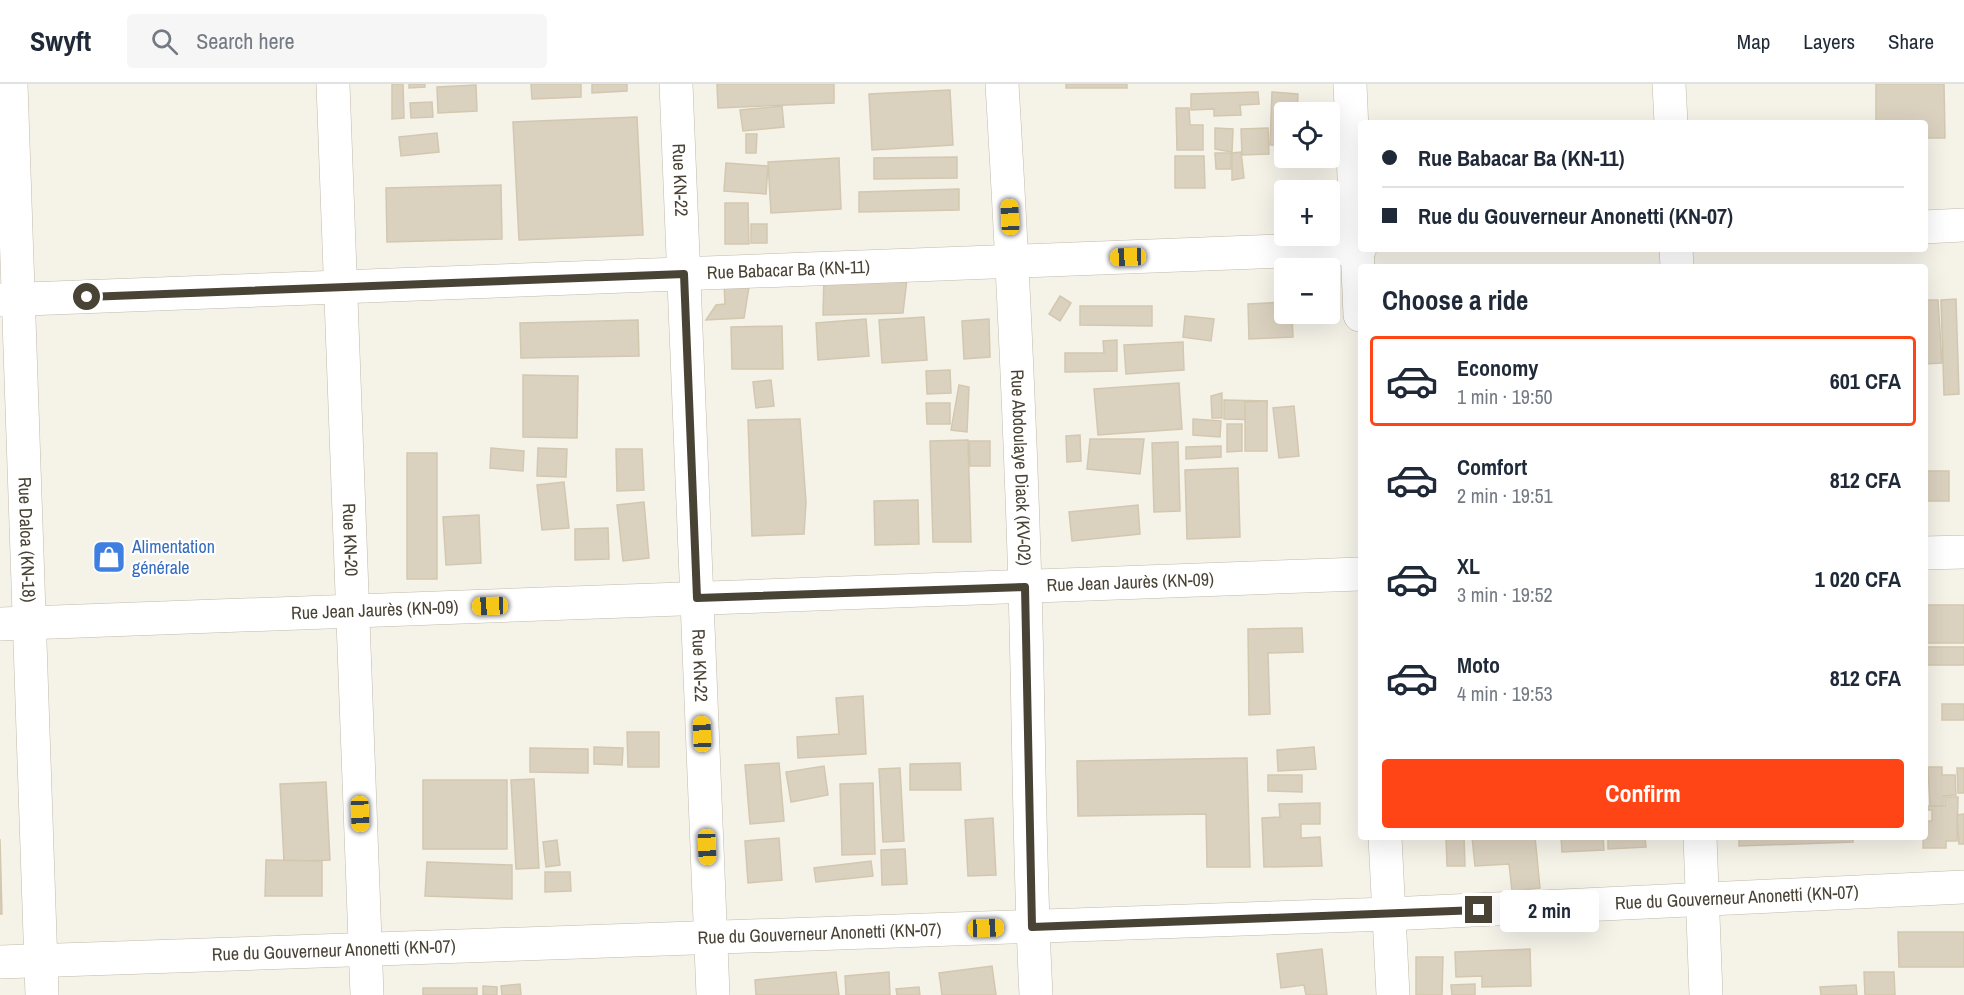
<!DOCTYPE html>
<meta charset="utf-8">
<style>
:root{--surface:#fff;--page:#f6f6f7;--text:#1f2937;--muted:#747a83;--line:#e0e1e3;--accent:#ff4515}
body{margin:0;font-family:"Archivo Narrow",sans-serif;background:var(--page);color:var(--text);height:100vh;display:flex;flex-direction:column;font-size:22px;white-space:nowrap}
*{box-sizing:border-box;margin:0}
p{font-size:20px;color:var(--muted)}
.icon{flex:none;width:33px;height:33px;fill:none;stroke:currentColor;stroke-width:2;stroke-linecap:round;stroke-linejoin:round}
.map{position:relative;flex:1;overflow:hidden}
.side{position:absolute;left:1358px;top:180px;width:570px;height:576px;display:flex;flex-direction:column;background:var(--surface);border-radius:6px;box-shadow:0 6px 24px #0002}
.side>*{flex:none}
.banner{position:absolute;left:1358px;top:36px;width:570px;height:132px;border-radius:6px;box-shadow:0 6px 24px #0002;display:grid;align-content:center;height:132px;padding:0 24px;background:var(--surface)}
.tools{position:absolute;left:1274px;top:18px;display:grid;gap:12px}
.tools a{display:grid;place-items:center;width:66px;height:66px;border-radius:6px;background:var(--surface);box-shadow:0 6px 24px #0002;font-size:30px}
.end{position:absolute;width:27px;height:27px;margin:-14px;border:8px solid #494336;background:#fff;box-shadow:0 0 0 3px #fff}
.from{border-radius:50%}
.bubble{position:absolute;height:42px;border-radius:6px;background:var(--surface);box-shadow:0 6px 24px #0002;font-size:20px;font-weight:700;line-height:42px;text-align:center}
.car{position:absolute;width:18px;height:36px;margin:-18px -9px;border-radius:8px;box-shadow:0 0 4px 2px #0007;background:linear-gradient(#f5c518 24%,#345 0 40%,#f5c518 0 76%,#345 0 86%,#f5c518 0)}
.banner b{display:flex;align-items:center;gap:21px;height:57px;font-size:22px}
.banner b+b{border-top:2px solid var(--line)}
.banner i{width:15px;height:15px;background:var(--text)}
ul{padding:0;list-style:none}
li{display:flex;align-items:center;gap:18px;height:90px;margin:0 12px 9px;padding:0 12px;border:3px solid transparent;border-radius:6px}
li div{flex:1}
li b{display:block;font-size:22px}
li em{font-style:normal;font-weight:700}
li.current{border-color:var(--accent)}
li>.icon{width:54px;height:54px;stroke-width:1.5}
h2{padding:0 24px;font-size:27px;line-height:72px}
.cta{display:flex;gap:12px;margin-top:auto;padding:12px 24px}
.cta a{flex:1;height:69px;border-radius:6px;background:var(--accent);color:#fff;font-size:24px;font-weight:700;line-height:69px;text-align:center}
header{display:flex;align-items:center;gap:36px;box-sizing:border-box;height:84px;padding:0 30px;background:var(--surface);border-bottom:2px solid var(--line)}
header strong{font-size:28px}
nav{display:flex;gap:33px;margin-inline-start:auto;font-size:21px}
.search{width:420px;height:54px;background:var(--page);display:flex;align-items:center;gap:15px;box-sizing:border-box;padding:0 21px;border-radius:6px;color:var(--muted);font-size:22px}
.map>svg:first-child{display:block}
.building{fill:#dbd1bf;stroke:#d3c7af;stroke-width:1.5}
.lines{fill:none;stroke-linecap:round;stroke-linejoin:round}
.minor-casing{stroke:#c1baaa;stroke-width:34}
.minor{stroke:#fff;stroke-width:33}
.route{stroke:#494336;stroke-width:8}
.labels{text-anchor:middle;stroke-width:4.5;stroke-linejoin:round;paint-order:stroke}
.street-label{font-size:18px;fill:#494336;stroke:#fff}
.shop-label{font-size:18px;fill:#366cbe;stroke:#fff;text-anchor:start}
</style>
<header>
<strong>Swyft</strong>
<div class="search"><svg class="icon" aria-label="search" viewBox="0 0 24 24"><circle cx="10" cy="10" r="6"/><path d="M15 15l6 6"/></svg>Search here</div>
<nav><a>Map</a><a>Layers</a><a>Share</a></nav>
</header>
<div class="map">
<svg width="1964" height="911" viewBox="0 0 1964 911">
<rect width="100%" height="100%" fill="#f5f2e8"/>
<g class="building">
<polygon points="392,0 403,0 404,34 392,35"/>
<polygon points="409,0 425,0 425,3 409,4"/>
<polygon points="531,0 581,0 581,13 532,15"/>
<polygon points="592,0 627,0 627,7 592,9"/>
<polygon points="717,0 834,0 834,19 718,24"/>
<rect x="1066" y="0" width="61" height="4"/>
<polygon points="1876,0 1944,0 1945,54 1924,54 1924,39 1876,39"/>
<polygon points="476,1 477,27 438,29 437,3"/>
<polygon points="950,6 953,61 872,66 869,10"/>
<polygon points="1258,8 1259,20 1240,21 1241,31 1214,32 1214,25 1191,26 1191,10"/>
<polygon points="1272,8 1298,10 1297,28 1284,28 1284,61 1270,61"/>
<polygon points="432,18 433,33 411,34 410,19"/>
<polygon points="782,22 784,43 743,47 740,26"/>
<polygon points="1176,24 1189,24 1190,41 1203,41 1203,66 1177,66"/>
<polygon points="637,33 643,151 519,156 513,38"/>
<polygon points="1215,44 1233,45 1232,68 1215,65"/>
<polygon points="1268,44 1269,70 1242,71 1241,45"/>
<polygon points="437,49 439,68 401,72 399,53"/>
<polygon points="746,50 757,50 756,69 746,69"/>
<polygon points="1241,68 1244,94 1232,96 1232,69"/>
<polygon points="1215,69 1231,69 1231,85 1216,85"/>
<polygon points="1175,72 1204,72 1205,104 1175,104"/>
<polygon points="957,73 957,94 874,95 874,74"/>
<polygon points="839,74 841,125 771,129 768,78"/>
<polygon points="726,79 768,82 766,110 724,107"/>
<polygon points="501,101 502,155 387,158 386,104"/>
<polygon points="959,105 959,126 859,128 859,108"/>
<polygon points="725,119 748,119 749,160 725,160"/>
<rect x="751" y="140" width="16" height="19"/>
<polygon points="908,186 903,229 823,231 824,191"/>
<polygon points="724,200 749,203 744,234 706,236 716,221 725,220"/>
<polygon points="1060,212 1071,219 1060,237 1049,230"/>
<polygon points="1956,215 1959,310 1944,311 1941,216"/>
<polygon points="1924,216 1938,216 1942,279 1925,280"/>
<polygon points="1284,218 1284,230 1292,230 1293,253 1249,255 1248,220"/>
<polygon points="1080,222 1152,222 1152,242 1080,241"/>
<polygon points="1185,232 1214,235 1211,257 1183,253"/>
<polygon points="924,233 927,276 882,279 879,236"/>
<polygon points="866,235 869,272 818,276 816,239"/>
<polygon points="989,235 990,273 964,275 962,237"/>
<polygon points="638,236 639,272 521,274 520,239"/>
<polygon points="782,242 783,285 732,285 731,243"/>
<polygon points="1117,256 1117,287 1065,288 1065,269 1104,269 1103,257"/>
<polygon points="1183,258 1184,286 1126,290 1124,261"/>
<polygon points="950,286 951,309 927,310 926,287"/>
<polygon points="523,291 578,292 577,354 523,353"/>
<polygon points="771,296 774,322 756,324 753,298"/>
<polygon points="1179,299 1182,345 1098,351 1094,305"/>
<polygon points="959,301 969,303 967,348 951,346"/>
<polygon points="1222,309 1222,334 1212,334 1211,312"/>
<polygon points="1224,316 1267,317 1266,336 1224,335"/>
<polygon points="1267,317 1267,367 1245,367 1245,318"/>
<polygon points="926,319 950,319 950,340 927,340"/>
<polygon points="1294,322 1299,372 1279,374 1273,324"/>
<polygon points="800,335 806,418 804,450 752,452 748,336"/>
<polygon points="1193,335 1221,337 1220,353 1193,351"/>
<polygon points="1227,340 1242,340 1242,367 1227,368"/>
<polygon points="1080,351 1081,377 1067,378 1066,352"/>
<polygon points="1090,355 1144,355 1140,390 1087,385"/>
<polygon points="968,356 971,458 933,458 930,357"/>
<polygon points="969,357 990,357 990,382 970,382"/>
<polygon points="1178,358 1180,427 1154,428 1152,359"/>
<polygon points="1221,362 1221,373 1186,375 1186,363"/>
<polygon points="491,364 524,367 523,387 490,384"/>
<polygon points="538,364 567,365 566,393 537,392"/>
<polygon points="616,365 642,365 644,406 617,407"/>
<rect x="407" y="369" width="30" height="126"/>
<polygon points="1238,384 1240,453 1187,455 1185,386"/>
<rect x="1924" y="387" width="25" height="30"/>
<polygon points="564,398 569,444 542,446 537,401"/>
<polygon points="918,416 919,460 875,461 874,417"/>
<polygon points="644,418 649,474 623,477 617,421"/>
<polygon points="1138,421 1140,450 1072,457 1069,428"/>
<polygon points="479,431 481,479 446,481 443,433"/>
<polygon points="608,444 609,475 575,476 575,445"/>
<rect x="1924" y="521" width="40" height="38"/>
<polygon points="1302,544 1303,568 1268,569 1270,630 1249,631 1248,545"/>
<rect x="1924" y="563" width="40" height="18"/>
<polygon points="863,612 866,670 798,674 797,653 839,650 836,614"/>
<rect x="1942" y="620" width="22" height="16"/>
<polygon points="627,648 659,648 659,683 628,683"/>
<polygon points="594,663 623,664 622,681 594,680"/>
<polygon points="1314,663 1316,685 1278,687 1277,666"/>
<polygon points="530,664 588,665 588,689 530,688"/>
<polygon points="1247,674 1250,783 1207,783 1206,730 1078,732 1077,677"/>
<polygon points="779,679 784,737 750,740 745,681"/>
<polygon points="960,679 961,706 910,706 910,680"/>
<polygon points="824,682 828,711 791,718 786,688"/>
<polygon points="1928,683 1942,683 1942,691 1955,691 1956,711 1943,712 1943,722 1930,722"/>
<polygon points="900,684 904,757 883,758 879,685"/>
<polygon points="1957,684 1964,684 1964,709 1958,709"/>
<polygon points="1268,691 1302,691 1302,708 1268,707"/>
<polygon points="534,695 539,784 516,785 511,696"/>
<rect x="423" y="696" width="84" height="69"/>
<polygon points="326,698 330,776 284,778 280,700"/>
<polygon points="873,699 875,770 842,771 840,700"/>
<polygon points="1945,713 1958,713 1957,757 1946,757 1946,764 1923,764 1924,737 1932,737 1932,726 1928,726 1927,722 1945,722"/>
<polygon points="1320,719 1320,740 1301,740 1301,754 1320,753 1322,782 1264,783 1262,734 1280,733 1279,720"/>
<polygon points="1964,730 1964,760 1959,760 1957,731"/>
<polygon points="993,734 996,791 968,792 965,736"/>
<polygon points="1446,753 1464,753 1465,782 1447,782"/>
<polygon points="1472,753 1535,753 1540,804 1512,807 1509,780 1475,782"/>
<polygon points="1561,753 1603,753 1604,766 1562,768"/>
<polygon points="1608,753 1645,753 1646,763 1608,765"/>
<polygon points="1739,753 1853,753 1853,758 1739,762"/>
<polygon points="779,754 782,796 748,799 745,757"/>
<polygon points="0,755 2,830 0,830"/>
<polygon points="557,756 560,781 546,783 543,758"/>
<polygon points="905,765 907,800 882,801 881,766"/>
<polygon points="266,776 322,777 322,812 265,812"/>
<polygon points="871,777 873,792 816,798 814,784"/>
<polygon points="427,778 512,781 512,815 425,812"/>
<polygon points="545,788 570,788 571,807 545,808"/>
<polygon points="1898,848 1964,848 1964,883 1899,883"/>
<polygon points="1322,865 1327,911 1306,911 1304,901 1281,904 1277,870"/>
<polygon points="1530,865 1531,902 1482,903 1482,892 1456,893 1455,868"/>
<polygon points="1416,873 1443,873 1442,911 1416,911"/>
<polygon points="992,882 996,911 942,911 939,889"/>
<polygon points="836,888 839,911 756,911 755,896"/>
<polygon points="889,888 890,911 846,911 845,892"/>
<polygon points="1864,888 1894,888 1895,911 1865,911"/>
<polygon points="520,900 521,911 502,911 501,902"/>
<polygon points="1475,900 1475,911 1452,911 1451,901"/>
<polygon points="1856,901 1857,911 1821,911 1820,903"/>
<polygon points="483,902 497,903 497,911 483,911"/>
<polygon points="919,903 920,911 897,911 896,905"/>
<rect x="423" y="904" width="54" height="7"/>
</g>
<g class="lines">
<g class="minor-casing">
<g id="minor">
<path id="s1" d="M11 0 42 911"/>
<path id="s2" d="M333 0 367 911"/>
<path id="s3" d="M676 0 713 911"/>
<path id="s4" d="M1002 0C1012 168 1020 335 1025 503 1029 639 1029 775 1036 911"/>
<polyline points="1350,0 1360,231"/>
<polyline points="1669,0 1671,39"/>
<polyline points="1924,143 1964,141"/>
<polyline points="1676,165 1677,183"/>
<path id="s5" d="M0 216 1360 164"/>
<polyline points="1924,469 1964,468"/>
<path id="s6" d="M0 540 1360 490"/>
<polyline points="1385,753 1393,911"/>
<polyline points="1700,753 1706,911"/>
<path id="s7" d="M0 878 1389 830 1964 803"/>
</g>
</g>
<use href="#minor" class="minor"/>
</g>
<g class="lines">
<polyline class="route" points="87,213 684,190 697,514 1025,503 1032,843 1479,826"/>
</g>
<defs>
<g id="shop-square" transform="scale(1.725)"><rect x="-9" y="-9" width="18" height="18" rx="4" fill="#3f7fe0" stroke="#fff"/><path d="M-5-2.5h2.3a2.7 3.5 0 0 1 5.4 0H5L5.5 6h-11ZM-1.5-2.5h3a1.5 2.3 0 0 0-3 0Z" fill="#fff"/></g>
</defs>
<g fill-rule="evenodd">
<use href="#shop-square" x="109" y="473"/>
</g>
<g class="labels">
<g class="street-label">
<text dy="6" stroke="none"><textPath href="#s3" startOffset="96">Rue KN-22</textPath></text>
<text dy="6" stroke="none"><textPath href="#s5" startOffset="789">Rue Babacar Ba (KN-11)</textPath></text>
<text dy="6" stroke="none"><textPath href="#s4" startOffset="384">Rue Abdoulaye Diack (KV-02)</textPath></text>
<text dy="6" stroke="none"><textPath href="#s1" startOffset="456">Rue Daloa (KN-18)</textPath></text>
<text dy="6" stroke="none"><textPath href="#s2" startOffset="456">Rue KN-20</textPath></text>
<text dy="6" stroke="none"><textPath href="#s6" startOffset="1131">Rue Jean Jaurès (KN-09)</textPath></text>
<text dy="6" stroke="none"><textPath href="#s6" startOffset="375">Rue Jean Jaurès (KN-09)</textPath></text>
<text dy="6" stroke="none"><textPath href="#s3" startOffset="582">Rue KN-22</textPath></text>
<text dy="6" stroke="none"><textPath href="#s7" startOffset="1738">Rue du Gouverneur Anonetti (KN-07)</textPath></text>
<text dy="6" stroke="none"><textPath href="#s7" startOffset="820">Rue du Gouverneur Anonetti (KN-07)</textPath></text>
<text dy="6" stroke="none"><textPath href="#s7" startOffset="334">Rue du Gouverneur Anonetti (KN-07)</textPath></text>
</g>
<g class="shop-label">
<text x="132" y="469">Alimentation<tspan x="132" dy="21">générale</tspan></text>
</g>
</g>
</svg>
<div class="tools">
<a><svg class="icon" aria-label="locate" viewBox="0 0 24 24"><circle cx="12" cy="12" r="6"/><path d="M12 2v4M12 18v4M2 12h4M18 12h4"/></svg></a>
<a>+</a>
<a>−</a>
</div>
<i class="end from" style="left:87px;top:213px"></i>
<i class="end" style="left:1479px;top:826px"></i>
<div class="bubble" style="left:1500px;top:806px;width:99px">2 min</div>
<i class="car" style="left:1010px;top:133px;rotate:357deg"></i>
<i class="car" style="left:1128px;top:173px;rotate:268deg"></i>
<i class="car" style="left:490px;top:522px;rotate:268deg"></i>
<i class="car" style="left:702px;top:650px;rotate:358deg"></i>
<i class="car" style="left:360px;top:730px;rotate:178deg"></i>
<i class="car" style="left:707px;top:763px;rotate:178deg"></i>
<i class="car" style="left:986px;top:844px;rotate:88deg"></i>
<div class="banner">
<b><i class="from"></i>Rue Babacar Ba (KN-11)</b>
<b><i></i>Rue du Gouverneur Anonetti (KN-07)</b>
</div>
<section class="side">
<h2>Choose a ride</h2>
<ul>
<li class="current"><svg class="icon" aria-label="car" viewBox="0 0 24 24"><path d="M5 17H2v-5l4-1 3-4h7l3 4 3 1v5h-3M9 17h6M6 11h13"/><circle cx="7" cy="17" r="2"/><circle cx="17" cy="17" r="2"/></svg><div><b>Economy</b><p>1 min · 19:50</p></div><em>601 CFA</em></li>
<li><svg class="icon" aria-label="car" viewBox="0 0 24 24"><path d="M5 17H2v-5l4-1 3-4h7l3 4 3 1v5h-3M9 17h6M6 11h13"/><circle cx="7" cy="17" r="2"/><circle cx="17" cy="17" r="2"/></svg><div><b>Comfort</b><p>2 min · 19:51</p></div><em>812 CFA</em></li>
<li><svg class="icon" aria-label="car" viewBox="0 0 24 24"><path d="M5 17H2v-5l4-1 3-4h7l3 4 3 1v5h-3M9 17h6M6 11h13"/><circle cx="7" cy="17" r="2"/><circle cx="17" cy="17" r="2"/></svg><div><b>XL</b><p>3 min · 19:52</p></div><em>1 020 CFA</em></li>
<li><svg class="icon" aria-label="car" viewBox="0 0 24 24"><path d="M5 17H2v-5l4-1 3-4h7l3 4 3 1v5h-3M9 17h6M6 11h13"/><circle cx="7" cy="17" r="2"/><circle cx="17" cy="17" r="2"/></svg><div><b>Moto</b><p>4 min · 19:53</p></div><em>812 CFA</em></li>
</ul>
<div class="cta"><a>Confirm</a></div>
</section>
</div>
